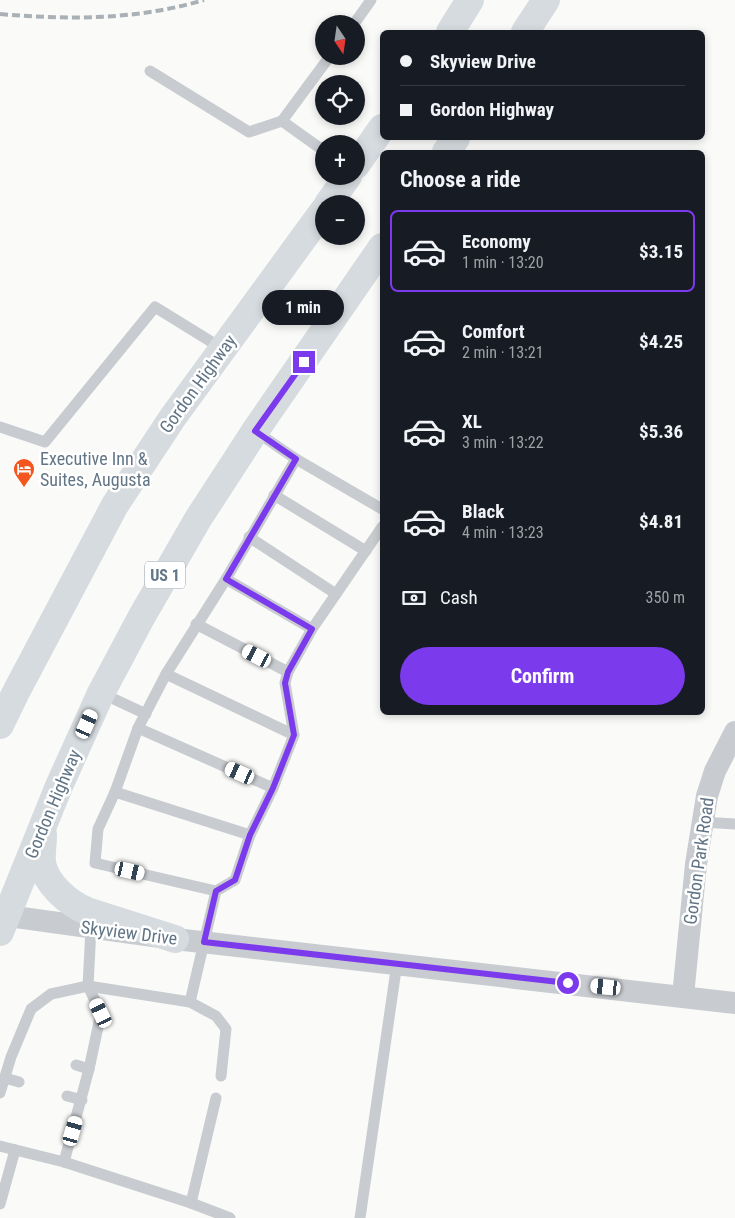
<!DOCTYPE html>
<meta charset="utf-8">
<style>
:root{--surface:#171b24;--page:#242831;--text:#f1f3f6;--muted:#9ea1a6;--line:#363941;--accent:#7c3aed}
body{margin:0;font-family:"Roboto Condensed",sans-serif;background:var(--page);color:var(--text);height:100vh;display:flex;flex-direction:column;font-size:19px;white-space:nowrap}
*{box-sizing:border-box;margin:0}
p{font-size:16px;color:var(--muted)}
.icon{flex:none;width:28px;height:28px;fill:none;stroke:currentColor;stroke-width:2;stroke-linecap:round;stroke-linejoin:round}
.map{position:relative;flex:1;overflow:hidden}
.side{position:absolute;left:380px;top:150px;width:325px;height:565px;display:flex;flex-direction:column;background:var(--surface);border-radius:8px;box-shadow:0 2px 8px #0003}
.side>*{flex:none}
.hud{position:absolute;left:380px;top:30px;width:325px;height:110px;border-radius:8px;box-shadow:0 2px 8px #0003;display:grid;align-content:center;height:110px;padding:0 20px;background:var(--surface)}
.needle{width:32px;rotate:167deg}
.controls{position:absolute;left:315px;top:15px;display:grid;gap:10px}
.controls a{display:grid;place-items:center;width:50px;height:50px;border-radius:50%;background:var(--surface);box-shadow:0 2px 8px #0003;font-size:25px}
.end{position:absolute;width:22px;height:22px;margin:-11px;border:6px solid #7c3aed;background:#fff;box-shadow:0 0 0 2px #fff}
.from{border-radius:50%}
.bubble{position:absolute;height:35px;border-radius:18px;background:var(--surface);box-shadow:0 2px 8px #0003;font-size:16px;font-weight:700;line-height:35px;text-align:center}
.car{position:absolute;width:15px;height:30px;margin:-15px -8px;border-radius:6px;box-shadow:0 0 4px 1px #0007;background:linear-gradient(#fff 24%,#345 0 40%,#fff 0 76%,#345 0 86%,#fff 0)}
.hud b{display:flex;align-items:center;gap:18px;height:48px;font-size:19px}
.hud b+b{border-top:1px solid var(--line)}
.hud i{width:12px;height:12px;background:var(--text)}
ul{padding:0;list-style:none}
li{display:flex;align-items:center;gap:15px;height:82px;margin:0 10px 8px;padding:0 10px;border:2px solid transparent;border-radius:8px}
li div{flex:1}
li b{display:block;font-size:19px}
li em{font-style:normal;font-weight:700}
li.active{border-color:var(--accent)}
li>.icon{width:45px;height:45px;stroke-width:1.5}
h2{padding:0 20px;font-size:22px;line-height:60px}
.pay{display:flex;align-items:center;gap:12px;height:55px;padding:0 20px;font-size:19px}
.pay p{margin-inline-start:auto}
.button{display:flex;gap:10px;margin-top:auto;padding:10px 20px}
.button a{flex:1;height:58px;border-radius:30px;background:var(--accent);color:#fff;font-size:20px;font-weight:700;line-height:58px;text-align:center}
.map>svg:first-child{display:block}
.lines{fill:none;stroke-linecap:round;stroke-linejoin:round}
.service{stroke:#c8ccd0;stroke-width:11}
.minor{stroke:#c8ccd0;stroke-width:22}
.trunk{stroke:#d6dbdf;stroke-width:28}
.rail{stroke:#a9b0b6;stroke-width:4;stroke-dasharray:8 4;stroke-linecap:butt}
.route{stroke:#7c3aed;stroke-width:6}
.labels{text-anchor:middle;stroke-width:5;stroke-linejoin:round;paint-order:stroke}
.shield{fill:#fff;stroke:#919eaa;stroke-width:1}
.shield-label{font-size:16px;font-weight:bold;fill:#627586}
.street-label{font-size:18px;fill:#627586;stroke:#fff}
.poi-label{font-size:18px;fill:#627586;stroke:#fff;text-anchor:start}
</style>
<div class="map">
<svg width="735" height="1218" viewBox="0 0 735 1218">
<rect width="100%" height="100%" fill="#fafaf8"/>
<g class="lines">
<g class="service">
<polyline points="354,24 371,0"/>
<polyline points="150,71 249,132 282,121"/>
<polyline points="324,151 282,121 330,56"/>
<polyline points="0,427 45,442 155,307 223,349"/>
<polyline points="255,431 296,459 382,509"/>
<polyline points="274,495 366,551"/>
<polyline points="249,537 336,594"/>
<polyline points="226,579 312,629"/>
<polyline points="196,624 288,672"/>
<polyline points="166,674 226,579 296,459"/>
<polyline points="101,693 146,714"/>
<polyline points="138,728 273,788 250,835 235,880 216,891"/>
<polyline points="294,735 285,683 288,672 312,629 382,527"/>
<polyline points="115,792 250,835"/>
<polyline points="702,822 735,824"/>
<polyline points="190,1002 216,891 95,863 98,829 115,792 138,728 166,674 294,735 273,788"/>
<polyline points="76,1065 89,1069"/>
<polyline points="5,1078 19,1082"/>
<polyline points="0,1093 11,1057 31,1009 51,994 88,986 190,1002 216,1016 226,1029 221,1076"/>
<polyline points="67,1096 82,1100"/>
<polyline points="0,1146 64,1162 191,1203 216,1098"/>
<polyline points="64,1162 89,1069 101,1013 88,986 91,928"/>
<polyline points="191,1203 230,1218"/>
<polyline points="0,1204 15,1150"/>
<polyline points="360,1218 397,963"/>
</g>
<g class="minor">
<polyline points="0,915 175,939 735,1003"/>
<polyline points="683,996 696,864 707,796 715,771 735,732"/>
</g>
<g class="trunk">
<polyline points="450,32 470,0"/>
<polyline points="525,32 546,0"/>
<polyline points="446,152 456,138"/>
<polyline points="356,165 382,128"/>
<polyline points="328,204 348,176"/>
<polyline points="0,725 16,692 115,505 173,417 324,210"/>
<path d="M43 835C43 844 41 854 42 863 46 884 68 903 87 911L175 939"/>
<polyline points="0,932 59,786 101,693 142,616 198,519 255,431 382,247"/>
</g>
<path class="rail" d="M0 14C70 20 136 20 204 0"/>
</g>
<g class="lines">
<polyline class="route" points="304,362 255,431 296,459 226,579 312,629 288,672 285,683 294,735 273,788 250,835 235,880 216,891 204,942 568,983"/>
</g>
<defs>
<g id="hotel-pin" transform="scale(1.125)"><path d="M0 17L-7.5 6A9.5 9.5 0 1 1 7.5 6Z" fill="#f3571f" stroke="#fff"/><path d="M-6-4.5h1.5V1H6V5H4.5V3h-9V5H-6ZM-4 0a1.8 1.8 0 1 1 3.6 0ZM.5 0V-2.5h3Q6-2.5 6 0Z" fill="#fff"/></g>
</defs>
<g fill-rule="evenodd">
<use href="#hotel-pin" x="24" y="469"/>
</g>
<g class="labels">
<rect class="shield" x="145" y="561.5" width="40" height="27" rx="4"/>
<g class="shield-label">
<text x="165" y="581">US 1</text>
</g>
<g class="street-label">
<text transform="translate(198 384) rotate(-54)" y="6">Gordon Highway</text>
<text transform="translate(53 804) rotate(-67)" y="6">Gordon Highway</text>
<text transform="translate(699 861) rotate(-82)" y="6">Gordon Park Road</text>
<text transform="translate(129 933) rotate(7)" y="6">Skyview Drive</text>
</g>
<g class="poi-label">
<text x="40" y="465">Executive Inn &amp;<tspan x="40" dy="21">Suites, Augusta</tspan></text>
</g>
</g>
</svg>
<div class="controls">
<a><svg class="needle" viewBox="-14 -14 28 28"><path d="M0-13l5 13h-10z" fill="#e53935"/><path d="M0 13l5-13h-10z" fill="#9ea1a6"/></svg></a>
<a><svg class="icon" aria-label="locate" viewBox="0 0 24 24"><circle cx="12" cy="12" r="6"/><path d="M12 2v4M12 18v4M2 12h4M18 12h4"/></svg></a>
<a>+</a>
<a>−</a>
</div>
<i class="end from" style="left:568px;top:983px"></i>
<i class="end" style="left:304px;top:362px"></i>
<div class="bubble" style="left:262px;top:290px;width:82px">1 min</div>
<i class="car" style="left:257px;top:656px;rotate:297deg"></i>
<i class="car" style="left:87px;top:724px;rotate:24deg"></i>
<i class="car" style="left:240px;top:773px;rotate:294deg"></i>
<i class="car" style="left:130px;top:871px;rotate:103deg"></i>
<i class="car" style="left:606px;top:987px;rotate:276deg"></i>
<i class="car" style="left:101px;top:1013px;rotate:335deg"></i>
<i class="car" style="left:73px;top:1131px;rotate:16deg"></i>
<div class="hud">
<b><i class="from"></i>Skyview Drive</b>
<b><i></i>Gordon Highway</b>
</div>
<section class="side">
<h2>Choose a ride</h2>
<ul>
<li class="active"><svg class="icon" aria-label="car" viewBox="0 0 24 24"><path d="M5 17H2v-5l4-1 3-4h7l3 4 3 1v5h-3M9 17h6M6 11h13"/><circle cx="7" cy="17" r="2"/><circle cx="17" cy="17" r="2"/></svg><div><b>Economy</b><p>1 min · 13:20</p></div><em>$3.15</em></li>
<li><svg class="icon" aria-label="car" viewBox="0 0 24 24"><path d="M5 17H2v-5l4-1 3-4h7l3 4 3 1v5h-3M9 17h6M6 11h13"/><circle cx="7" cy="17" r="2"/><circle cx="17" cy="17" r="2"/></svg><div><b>Comfort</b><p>2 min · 13:21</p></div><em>$4.25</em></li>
<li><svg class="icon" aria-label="car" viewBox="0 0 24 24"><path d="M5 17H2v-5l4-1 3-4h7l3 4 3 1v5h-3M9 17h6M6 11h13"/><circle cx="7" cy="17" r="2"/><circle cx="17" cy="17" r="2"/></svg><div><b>XL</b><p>3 min · 13:22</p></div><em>$5.36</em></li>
<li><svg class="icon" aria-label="car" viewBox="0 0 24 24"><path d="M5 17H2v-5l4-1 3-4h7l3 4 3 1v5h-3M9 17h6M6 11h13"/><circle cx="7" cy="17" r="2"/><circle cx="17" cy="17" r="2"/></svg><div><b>Black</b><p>4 min · 13:23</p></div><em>$4.81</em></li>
</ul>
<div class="pay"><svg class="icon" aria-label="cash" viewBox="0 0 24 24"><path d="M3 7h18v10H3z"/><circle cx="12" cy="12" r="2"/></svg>Cash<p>350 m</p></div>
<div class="button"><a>Confirm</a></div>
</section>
</div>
